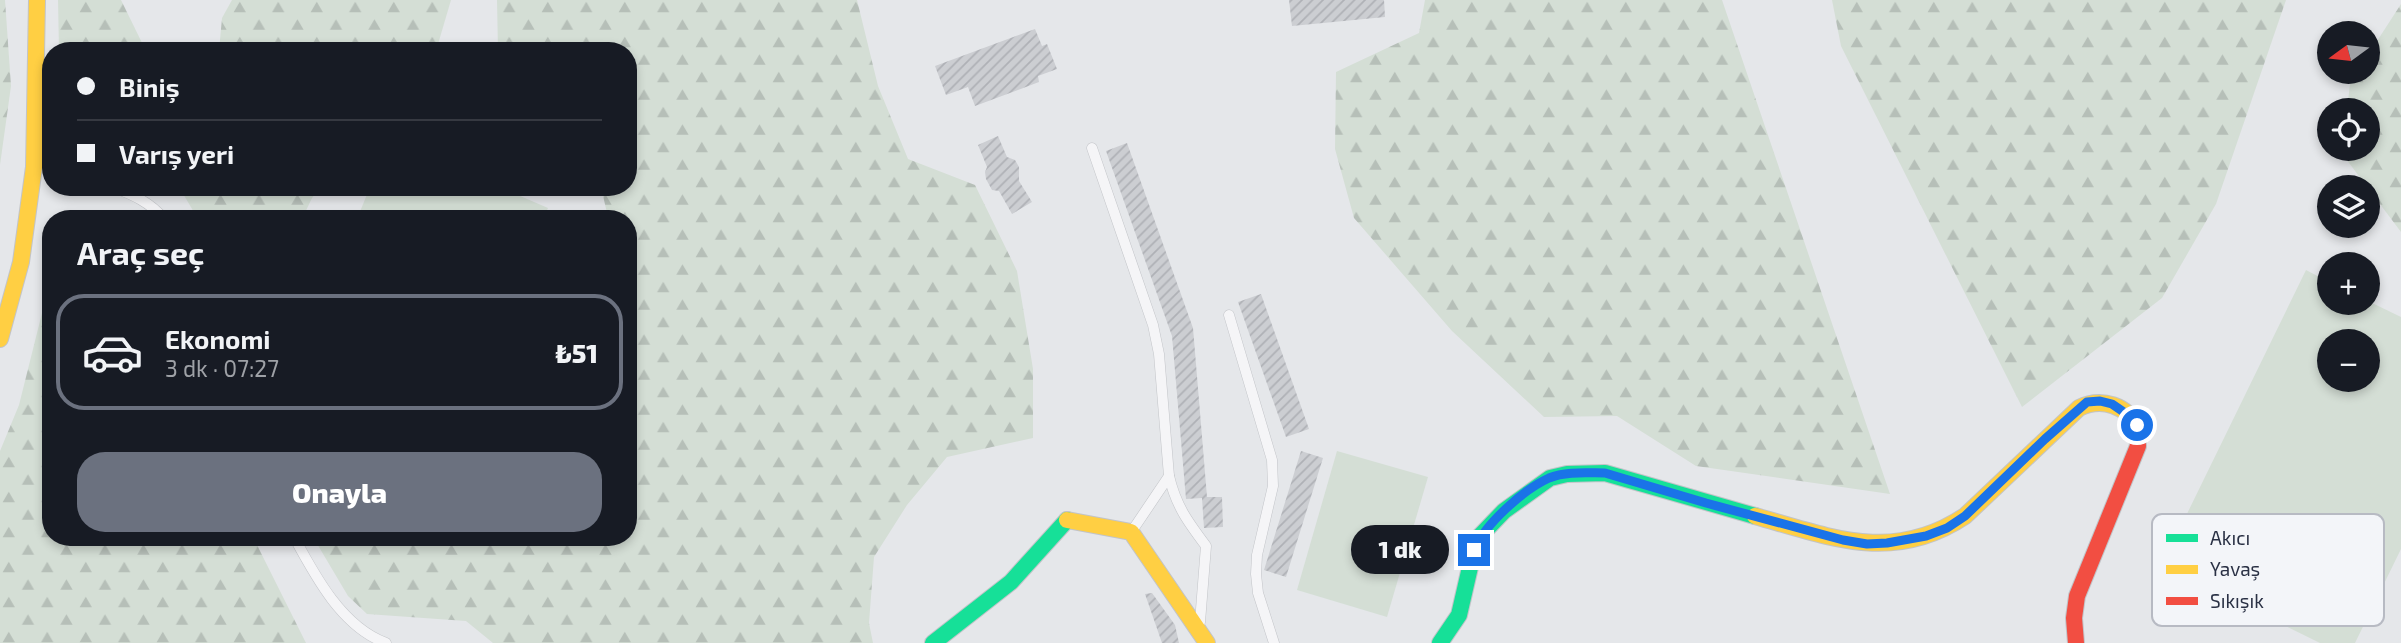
<!DOCTYPE html>
<html lang="tr">
<meta charset="utf-8">
<style>
:root{--surface:#171b24;--page:#242831;--text:#f1f3f6;--muted:#9ea1a6;--line:#363941;--accent:#6b717f}
body{margin:0;font-family:"Exo 2",sans-serif;background:var(--page);color:var(--text);height:100vh;display:flex;flex-direction:column;font-size:26px;white-space:nowrap}
*{box-sizing:border-box;margin:0}
p{font-size:23px;color:var(--muted)}
.icon{flex:none;width:38px;height:38px;fill:none;stroke:currentColor;stroke-width:2;stroke-linecap:round;stroke-linejoin:round}
.map{position:relative;flex:1;overflow:hidden}
.side{position:absolute;left:42px;top:210px;width:595px;height:336px;display:flex;flex-direction:column;background:var(--surface);border-radius:28px;box-shadow:0 4px 10px #0003}
.side>*{flex:none}
.top-card{position:absolute;left:42px;top:42px;width:595px;height:154px;border-radius:28px;box-shadow:0 4px 10px #0003;display:grid;align-content:center;height:154px;padding:0 35px;background:var(--surface)}
.needle{width:46px;rotate:255deg}
.tools{position:absolute;left:2317px;top:21px;display:grid;gap:14px}
.tools a{display:grid;place-items:center;width:63px;height:63px;border-radius:50%;background:var(--surface);box-shadow:0 4px 10px #0003;font-size:35px}
.end{position:absolute;width:32px;height:32px;margin:-16px;border:9px solid #1a73e8;background:#fff;box-shadow:0 0 0 4px #fff}
.from{border-radius:50%}
.bubble{position:absolute;height:49px;border-radius:24px;background:var(--surface);box-shadow:0 4px 10px #0003;font-size:23px;font-weight:800;line-height:49px;text-align:center}
.top-card b{display:flex;align-items:center;gap:24px;height:66px;font-size:26px}
.top-card b+b{border-top:2px solid var(--line)}
.top-card i{width:18px;height:18px;background:var(--text)}
ul{padding:0;list-style:none}
li{display:flex;align-items:center;gap:21px;height:116px;margin:0 14px 10px;padding:0 21px;border:4px solid var(--line);border-radius:28px}
li div{flex:1}
li b{display:block;font-size:26px}
li em{font-style:normal;font-weight:800}
li.on{border-color:var(--accent)}
li>.icon{width:63px;height:63px;stroke-width:1.5}
h2{padding:0 35px;font-size:32px;line-height:84px}
.cta{display:flex;gap:14px;margin-top:auto;padding:14px 35px}
.cta a{flex:1;height:80px;border-radius:28px;background:var(--accent);color:#fff;font-size:28px;font-weight:800;line-height:80px;text-align:center}
.map>svg:first-child{display:block}
.grass{fill:#d4ded5;fill-rule:evenodd}
.forest{fill:url(#forest-firs)}
.building{fill:url(#building-hatch)}
.lines{fill:none;stroke-linecap:round;stroke-linejoin:round}
.lane-casing{stroke:#c2c4c8;stroke-width:11}
.fast-casing{stroke:#c2c4c8;stroke-width:18}
.slow-casing{stroke:#c2c4c8;stroke-width:18}
.jam-casing{stroke:#c2c4c8;stroke-width:18}
.lane{stroke:#f5f5f7;stroke-width:10}
.fast{stroke:#16e098;stroke-width:16}
.slow{stroke:#ffcf43;stroke-width:16}
.jam{stroke:#f24e42;stroke-width:16}
.route{stroke:#1a73e8;stroke-width:9}
.key{fill:#f3f5f9;stroke:#b7bac3;stroke-width:2}
.key-label{font-size:19px;fill:#2a3145}
</style>
<div class="map">
<svg width="2401" height="643" viewBox="0 0 2401 643">
<defs>
<pattern id="forest-firs" width="22" height="20" patternUnits="userSpaceOnUse" patternTransform="scale(1.75)"><rect width="22" height="20" fill="#d4ded5"/><path d="M5 1l3.5 6h-7zM16 11l3.5 6h-7z" fill="#b6bfb8"/></pattern>
<pattern id="building-hatch" width="6" height="6" patternUnits="userSpaceOnUse" patternTransform="scale(1.75)"><rect width="6" height="6" fill="#ccced2"/><path d="M-1 1l2-2M0 6l6-6M5 7l2-2" fill="none" stroke="#afb1b6"/></pattern>
</defs>
<rect width="100%" height="100%" fill="#e5e7ea"/>
<g class="grass">
<polygon points="370,187 499,187 548,208 543,219 357,219"/>
<path d="M2306 270 2329 282V303H2368V301L2401 317V549L2355 643H2320L2162 565ZM2329 341H2368V380H2329Z"/>
<polygon points="1337,451 1428,477 1387,617 1297,590"/>
</g>
<g class="forest">
<polygon points="0,0 5,0 11,86 0,165"/>
<polygon points="58,0 121,0 146,51 59,51"/>
<polygon points="232,0 451,0 436,51 219,51 222,18"/>
<polygon points="497,0 857,0 878,86 908,159 975,185 1017,271 1033,369 1033,438 947,457 907,505 874,557 869,623 873,643 493,643 466,621 367,614 348,596 313,537 628,537 628,219 605,219 607,213 601,187 628,187 628,51 498,51"/>
<polygon points="1425,0 1722,0 1890,494 1696,466 1617,416 1544,417 1452,331 1354,218 1335,149 1336,72 1419,33"/>
<polygon points="1832,0 2286,0 2216,204 2162,298 2022,407 1841,46"/>
<polygon points="2401,4 2401,232 2343,155 2344,149 2368,149 2368,110 2347,110 2350,84 2357,72 2368,72 2368,55"/>
<polygon points="179,187 321,187 312,198 302,219 198,219"/>
<polygon points="51,277 51,537 253,537 306,643 0,643 0,451 19,405"/>
</g>
<g class="building">
<polygon points="1289,0 1384,0 1385,17 1292,26"/>
<polygon points="1035,29 1042,46 1047,44 1057,69 1038,76 1039,82 975,106 968,87 946,95 935,66"/>
<polygon points="998,136 1007,157 1015,160 1019,167 1019,181 1032,202 1012,214 999,191 992,190 986,179 985,172 987,167 978,145"/>
<polygon points="1127,143 1193,328 1207,497 1222,497 1223,527 1204,528 1202,498 1186,499 1172,336 1106,151"/>
<polygon points="1261,294 1309,429 1286,437 1238,302"/>
<polygon points="1301,451 1323,458 1286,577 1264,570"/>
<polygon points="1152,593 1175,625 1179,643 1162,643 1145,594"/>
</g>
<g class="lines">
<g class="lane-casing">
<g id="lane">
<polyline points="1092,148 1153,325 1159,354 1169,476 1132,531"/>
<path d="M113 187C133 195 150 202 164 219"/>
<polyline points="1229,315 1272,460 1273,486 1257,555 1256,574 1258,593 1274,643"/>
<path d="M1169 476C1176 506 1188 522 1206 546L1200 622"/>
<path d="M294 537C315 576 342 627 386 643"/>
</g>
</g>
<g class="fast-casing">
<g id="fast">
<polyline points="933,643 1011,582 1067,520"/>
<polyline points="1440,643 1459,615 1474,550 1480,536 1504,511 1550,478 1567,474 1605,473 1755,516"/>
</g>
</g>
<g class="slow-casing">
<g id="slow">
<polyline points="0,339 21,262 34,167 37,0"/>
<path d="M1755 516C1830 537 1893 564 1965 516L2079 408C2101 397 2129 405 2137 429"/>
<polyline points="1067,520 1131,532 1207,643"/>
</g>
</g>
<g class="jam-casing">
<polyline id="jam" points="2076,643 2074,618 2077,596 2138,446 2137,429"/>
</g>
<use href="#lane" class="lane"/>
<use href="#fast" class="fast"/>
<use href="#slow" class="slow"/>
<use href="#jam" class="jam"/>
</g>
<g class="lines">
<path class="route" d="M1474 550C1485 524 1523 490 1549 478 1566 471 1587 473 1605 473L1706 503 1843 540 1867 544 1887 543 1926 536 1947 528 1965 516 2045 439 2087 402 2100 401 2112 404 2131 417 2137 425"/>
</g>
<rect x="2152" y="514" width="232" height="112" rx="10" class="key"/>
<rect x="2166" y="534" width="32" height="8" fill="#16e098"/>
<rect x="2166" y="565" width="32" height="9" fill="#ffcf43"/>
<rect x="2166" y="597" width="32" height="8" fill="#f24e42"/>
<g class="key-label">
<text x="2210" y="545">Akıcı</text>
<text x="2210" y="576">Yavaş</text>
<text x="2210" y="608">Sıkışık</text>
</g>
</svg>
<div class="tools">
<a><svg class="needle" viewBox="-14 -14 28 28"><path d="M0-13l5 13h-10z" fill="#e53935"/><path d="M0 13l5-13h-10z" fill="#9ea1a6"/></svg></a>
<a><svg class="icon" aria-label="locate" viewBox="0 0 24 24"><circle cx="12" cy="12" r="6"/><path d="M12 2v4M12 18v4M2 12h4M18 12h4"/></svg></a>
<a><svg class="icon" aria-label="layers" viewBox="0 0 24 24"><path d="M12 4l9 5-9 5-9-5zM3 14l9 5 9-5"/></svg></a>
<a>+</a>
<a>−</a>
</div>
<i class="end from" style="left:2137px;top:425px"></i>
<i class="end" style="left:1474px;top:550px"></i>
<div class="bubble" style="left:1351px;top:525px;width:98px">1 dk</div>
<div class="top-card">
<b><i class="from"></i>Biniş</b>
<b><i></i>Varış yeri</b>
</div>
<section class="side">
<h2>Araç seç</h2>
<ul>
<li class="on"><svg class="icon" aria-label="car" viewBox="0 0 24 24"><path d="M5 17H2v-5l4-1 3-4h7l3 4 3 1v5h-3M9 17h6M6 11h13"/><circle cx="7" cy="17" r="2"/><circle cx="17" cy="17" r="2"/></svg><div><b>Ekonomi</b><p>3 dk · 07:27</p></div><em>₺51</em></li>
</ul>
<div class="cta"><a>Onayla</a></div>
</section>
</div>
